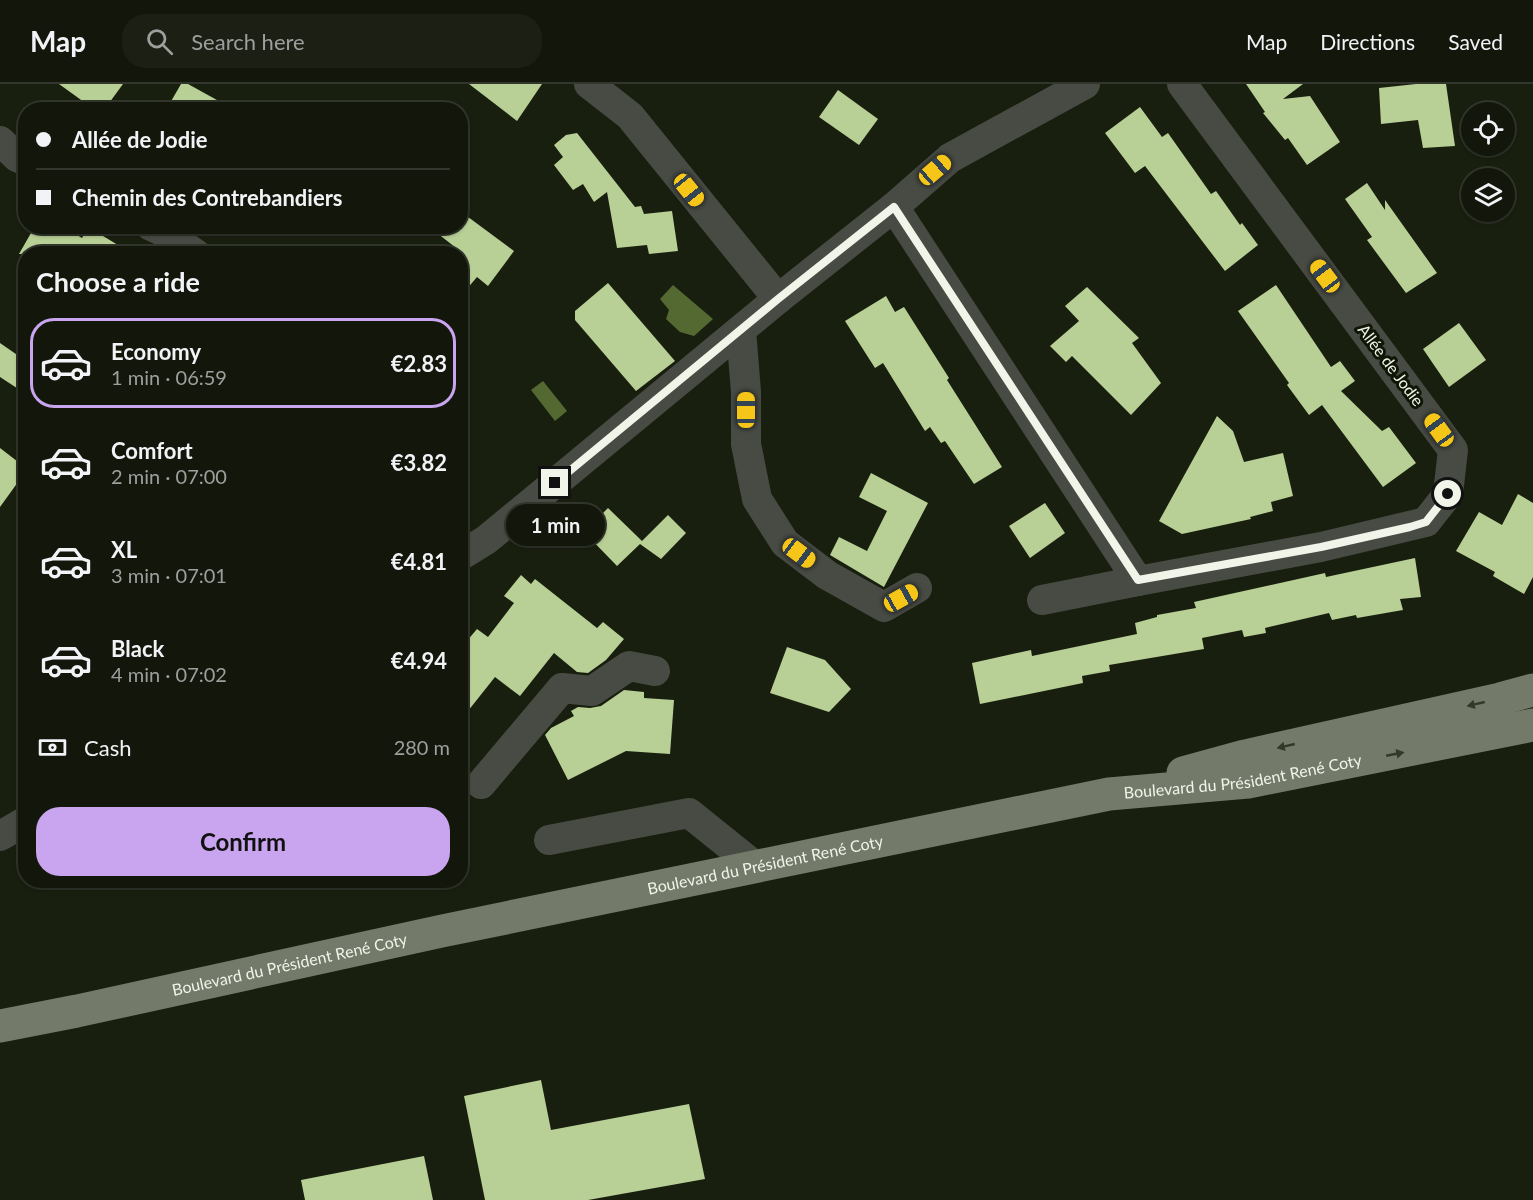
<!DOCTYPE html>
<meta charset="utf-8">
<style>
:root{--surface:#13170b;--page:#1c2014;--text:#f1f3f6;--muted:#9d9f9d;--line:#32362c;--accent:#c8a5ee}
body{margin:0;font-family:Lato,sans-serif;background:var(--page);color:var(--text);height:100vh;display:flex;flex-direction:column;font-size:22px;white-space:nowrap}
*{box-sizing:border-box;margin:0}
p{font-size:20px;color:var(--muted)}
.icon{flex:none;width:33px;height:33px;fill:none;stroke:currentColor;stroke-width:2;stroke-linecap:round;stroke-linejoin:round}
.map{position:relative;flex:1;overflow:hidden}
.drawer{position:absolute;left:18px;top:162px;width:450px;height:642px;display:flex;flex-direction:column;background:var(--surface);border-radius:24px;box-shadow:0 2px 4px #0004,0 0 0 2px var(--line)}
.drawer>*{flex:none}
.banner{position:absolute;left:18px;top:18px;width:450px;height:132px;border-radius:24px;box-shadow:0 2px 4px #0004,0 0 0 2px var(--line);display:grid;align-content:center;height:132px;padding:0 18px;background:var(--surface)}
.controls{position:absolute;left:1461px;top:18px;display:grid;gap:12px}
.controls a{display:grid;place-items:center;width:54px;height:54px;border-radius:50%;background:var(--surface);box-shadow:0 2px 4px #0004,0 0 0 2px var(--line);font-size:30px}
.end{position:absolute;width:27px;height:27px;margin:-14px;border:8px solid #f0f4e9;background:#111;box-shadow:0 0 0 3px #111}
.from{border-radius:50%}
.bubble{position:absolute;height:42px;border-radius:21px;background:var(--surface);box-shadow:0 2px 4px #0004,0 0 0 2px var(--line);font-size:20px;font-weight:700;line-height:42px;text-align:center}
.car{position:absolute;width:18px;height:36px;margin:-18px -9px;border-radius:8px;box-shadow:0 0 4px 2px #0007;background:linear-gradient(#f5c518 24%,#345 0 40%,#f5c518 0 76%,#345 0 86%,#f5c518 0)}
.banner b{display:flex;align-items:center;gap:21px;height:57px;font-size:22px}
.banner b+b{border-top:2px solid var(--line)}
.banner i{width:15px;height:15px;background:var(--text)}
ul{padding:0;list-style:none}
li{display:flex;align-items:center;gap:18px;height:90px;margin:0 12px 9px;padding:0 6px;border:3px solid transparent;border-radius:24px}
li div{flex:1}
li b{display:block;font-size:22px}
li em{font-style:normal;font-weight:700}
li.on{border-color:var(--accent)}
li>.icon{width:54px;height:54px;stroke-width:1.5}
h2{padding:0 18px;font-size:27px;line-height:72px}
.pay{display:flex;align-items:center;gap:15px;height:66px;padding:0 18px;font-size:22px}
.pay p{margin-inline-start:auto}
.cta{display:flex;gap:12px;margin-top:auto;padding:12px 18px}
.cta a{flex:1;height:69px;border-radius:24px;background:var(--accent);color:#111;font-size:24px;font-weight:700;line-height:69px;text-align:center}
header{display:flex;align-items:center;gap:36px;box-sizing:border-box;height:84px;padding:0 30px;background:var(--surface);border-bottom:2px solid var(--line)}
header strong{font-size:28px}
nav{display:flex;gap:33px;margin-inline-start:auto;font-size:21px}
.search{width:420px;height:54px;background:var(--page);display:flex;align-items:center;gap:15px;box-sizing:border-box;padding:0 21px;border-radius:24px;color:var(--muted);font-size:22px}
.map>svg:first-child{display:block}
.water{fill:#546832}
.building{fill:#b8cf95}
.lines{fill:none;stroke-linecap:round;stroke-linejoin:round}
.minor{stroke:#484b44;stroke-width:30}
.major{stroke:#747a6a;stroke-width:33}
.oneway{fill:#333929}
.route{stroke:#f0f4e9;stroke-width:8}
.labels{text-anchor:middle;stroke-width:6;stroke-linejoin:round;paint-order:stroke}
.street-label{font-size:16px;fill:#f0f4e9;stroke:#101606}
</style>
<header>
<strong>Map</strong>
<div class="search"><svg class="icon" aria-label="search" viewBox="0 0 24 24"><circle cx="10" cy="10" r="6"/><path d="M15 15l6 6"/></svg>Search here</div>
<nav><a>Map</a><a>Directions</a><a>Saved</a></nav>
</header>
<div class="map">
<svg width="1533" height="1116" viewBox="0 0 1533 1116">
<rect width="100%" height="100%" fill="#191f0f"/>
<g class="water">
<polygon points="673,201 713,235 694,252 680,248 666,235 669,226 660,215"/>
<polygon points="543,297 567,327 555,337 531,306"/>
</g>
<g class="building">
<polygon points="59,0 123,0 104,26 95,26"/>
<polygon points="181,0 188,0 235,26 166,26"/>
<polygon points="469,0 542,0 517,37"/>
<polygon points="1246,0 1303,0 1283,15 1310,12 1340,58 1307,81 1288,54 1285,56 1263,29 1265,28"/>
<polygon points="1416,0 1446,0 1455,62 1423,64 1418,36 1381,40 1379,4"/>
<polygon points="838,6 878,35 859,61 819,33"/>
<polygon points="1140,23 1162,53 1168,49 1211,110 1216,107 1240,141 1242,139 1258,161 1225,187 1145,82 1135,89 1105,49"/>
<polygon points="577,49 635,123 641,122 644,130 672,127 678,167 649,170 647,161 617,164 607,108 594,118 583,100 573,106 554,81 563,73 554,61 566,51"/>
<polygon points="1367,99 1385,126 1385,116 1437,189 1406,209 1367,156 1372,153 1345,115"/>
<polygon points="460,127 514,167 488,202 477,193 460,213 460,167 428,142 460,142"/>
<polygon points="35,142 62,142 82,154 88,143 133,170 19,170"/>
<polygon points="608,199 675,277 636,307 575,236 575,227"/>
<polygon points="1276,201 1331,283 1340,277 1355,297 1341,307 1382,347 1389,343 1416,379 1383,403 1322,321 1309,331 1287,301 1289,299 1238,227"/>
<polygon points="1087,203 1139,254 1132,259 1161,299 1131,331 1072,272 1066,278 1050,262 1079,237 1065,222"/>
<polygon points="886,212 895,228 904,223 949,294 947,296 1002,383 974,400 945,357 941,359 930,343 925,347 883,279 875,284 845,237"/>
<polygon points="1459,239 1486,276 1449,303 1423,265"/>
<polygon points="0,259 26,277 26,310 0,293"/>
<polygon points="1217,332 1233,347 1244,378 1283,369 1293,412 1271,418 1273,427 1250,433 1251,435 1182,450 1159,437"/>
<polygon points="0,364 26,384 26,387 0,423"/>
<polygon points="871,389 928,419 884,503 830,471 839,453 867,467 887,427 859,413"/>
<polygon points="1518,410 1533,419 1533,493 1524,510 1493,492 1495,488 1456,467 1479,428 1502,441"/>
<polygon points="1045,419 1065,449 1030,474 1009,442"/>
<polygon points="608,424 642,457 668,431 686,449 661,475 640,460 617,482 584,448"/>
<polygon points="1415,474 1421,513 1400,515 1403,526 1357,534 1356,531 1332,536 1329,529 1265,544 1266,549 1244,553 1242,546 1202,554 1204,565 1109,581 1110,587 1082,592 1083,599 980,620 972,579 1031,566 1032,572 1137,550 1135,539 1157,533 1157,531 1196,524 1194,518 1325,489 1326,493"/>
<polygon points="521,491 531,500 535,495 597,544 603,538 624,555 606,576 588,589 577,588 554,569 520,612 495,593 460,637 460,565 477,545 488,553 514,519 504,512"/>
<polygon points="787,563 825,576 851,605 829,628 770,609"/>
<polygon points="624,606 644,608 644,614 674,616 670,670 626,667 568,696 545,651 551,644 574,632 571,627 578,623 590,624 601,622"/>
<polygon points="541,996 551,1046 689,1020 705,1095 588,1116 485,1116 464,1012"/>
<polygon points="424,1072 433,1116 305,1116 301,1096"/>
</g>
<g class="lines">
<g class="minor">
<polyline points="589,0 630,32 778,215"/>
<polyline points="0,57 17,73 26,77"/>
<polyline points="894,123 1138,497 1321,463 1426,438 1448,410 1453,366 1182,0"/>
<polyline points="151,142 164,148 196,170"/>
<polyline points="741,246 746,308 746,360 757,415 785,459 827,491 884,523 917,504"/>
<polyline points="460,472 486,456 778,215 894,123 950,74 1085,0"/>
<polyline points="1042,516 1138,497"/>
<polyline points="481,700 562,604 592,607 629,582 655,587"/>
<polyline points="0,752 26,737"/>
<polyline points="549,756 689,729 755,782"/>
</g>
<g class="major">
<polyline points="1183,689 1245,672 1500,615 1533,606"/>
<path id="s1" d="M0 942 77 927 442 847 1109 710 1248 698 1533 641"/>
</g>
</g>
<defs><path id="oneway-solid" d="M-6-.8H1V-3.2L6.5 0L1 3.2V.8H-6Z" transform="scale(1.5)"/></defs>
<g class="oneway">
<use href="#oneway-solid" transform="translate(1476 620) rotate(167)"/>
<use href="#oneway-solid" transform="translate(1286 662) rotate(167)"/>
<use href="#oneway-solid" transform="translate(1395 670) rotate(-11)"/>
</g>
<g class="lines">
<polyline class="route" points="555,399 778,215 894,123 1138,496 1321,463 1410,443 1426,438 1448,410"/>
</g>
<g class="labels">
<g class="street-label">
<text transform="translate(1391 281) rotate(53)" y="6">Allée de Jodie</text>
<text dy="6" stroke="none"><textPath href="#s1" startOffset="1268">Boulevard du Président René Coty</textPath></text>
<text dy="6" stroke="none"><textPath href="#s1" startOffset="782">Boulevard du Président René Coty</textPath></text>
<text dy="6" stroke="none"><textPath href="#s1" startOffset="296">Boulevard du Président René Coty</textPath></text>
</g>
</g>
</svg>
<div class="controls">
<a><svg class="icon" aria-label="locate" viewBox="0 0 24 24"><circle cx="12" cy="12" r="6"/><path d="M12 2v4M12 18v4M2 12h4M18 12h4"/></svg></a>
<a><svg class="icon" aria-label="layers" viewBox="0 0 24 24"><path d="M12 4l9 5-9 5-9-5zM3 14l9 5 9-5"/></svg></a>
</div>
<i class="end from" style="left:1448px;top:410px"></i>
<i class="end" style="left:555px;top:399px"></i>
<div class="bubble" style="left:506px;top:420px;width:99px">1 min</div>
<i class="car" style="left:935px;top:86px;rotate:49deg"></i>
<i class="car" style="left:689px;top:106px;rotate:141deg"></i>
<i class="car" style="left:1325px;top:192px;rotate:323deg"></i>
<i class="car" style="left:746px;top:326px;rotate:0deg"></i>
<i class="car" style="left:1439px;top:346px;rotate:324deg"></i>
<i class="car" style="left:799px;top:469px;rotate:127deg"></i>
<i class="car" style="left:901px;top:514px;rotate:61deg"></i>
<div class="banner">
<b><i class="from"></i>Allée de Jodie</b>
<b><i></i>Chemin des Contrebandiers</b>
</div>
<section class="drawer">
<h2>Choose a ride</h2>
<ul>
<li class="on"><svg class="icon" aria-label="car" viewBox="0 0 24 24"><path d="M5 17H2v-5l4-1 3-4h7l3 4 3 1v5h-3M9 17h6M6 11h13"/><circle cx="7" cy="17" r="2"/><circle cx="17" cy="17" r="2"/></svg><div><b>Economy</b><p>1 min · 06:59</p></div><em>€2.83</em></li>
<li><svg class="icon" aria-label="car" viewBox="0 0 24 24"><path d="M5 17H2v-5l4-1 3-4h7l3 4 3 1v5h-3M9 17h6M6 11h13"/><circle cx="7" cy="17" r="2"/><circle cx="17" cy="17" r="2"/></svg><div><b>Comfort</b><p>2 min · 07:00</p></div><em>€3.82</em></li>
<li><svg class="icon" aria-label="car" viewBox="0 0 24 24"><path d="M5 17H2v-5l4-1 3-4h7l3 4 3 1v5h-3M9 17h6M6 11h13"/><circle cx="7" cy="17" r="2"/><circle cx="17" cy="17" r="2"/></svg><div><b>XL</b><p>3 min · 07:01</p></div><em>€4.81</em></li>
<li><svg class="icon" aria-label="car" viewBox="0 0 24 24"><path d="M5 17H2v-5l4-1 3-4h7l3 4 3 1v5h-3M9 17h6M6 11h13"/><circle cx="7" cy="17" r="2"/><circle cx="17" cy="17" r="2"/></svg><div><b>Black</b><p>4 min · 07:02</p></div><em>€4.94</em></li>
</ul>
<div class="pay"><svg class="icon" aria-label="cash" viewBox="0 0 24 24"><path d="M3 7h18v10H3z"/><circle cx="12" cy="12" r="2"/></svg>Cash<p>280 m</p></div>
<div class="cta"><a>Confirm</a></div>
</section>
</div>
